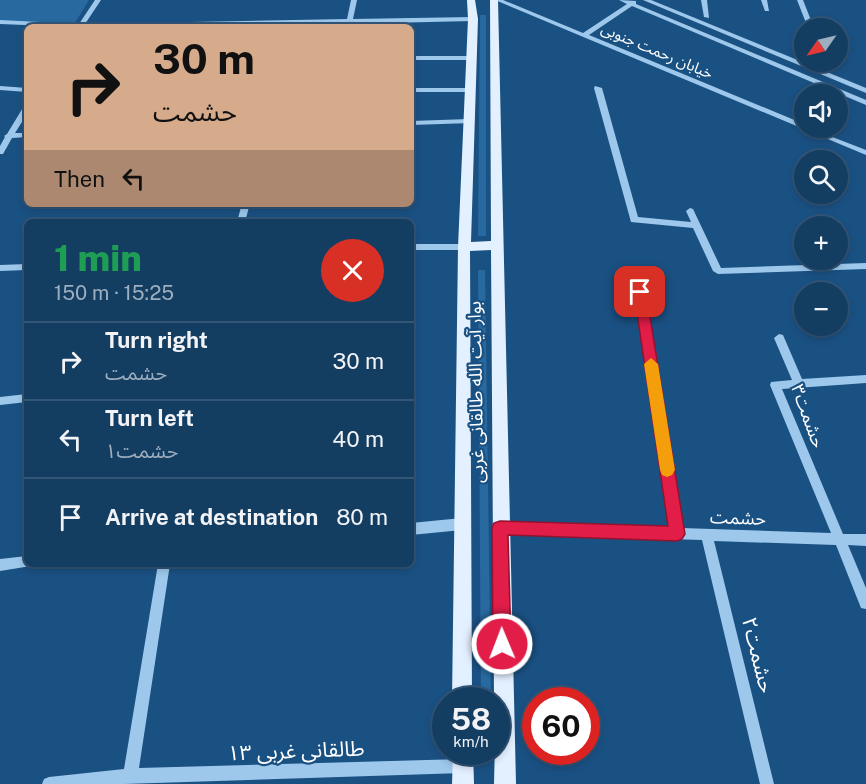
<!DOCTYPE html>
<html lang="en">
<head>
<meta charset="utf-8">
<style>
	body { margin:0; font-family:"Public Sans","Noto Sans Arabic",sans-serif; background:#21486b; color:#f1f3f6; height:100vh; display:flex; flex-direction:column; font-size:22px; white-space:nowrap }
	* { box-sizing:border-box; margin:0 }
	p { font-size:20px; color:#9daebe }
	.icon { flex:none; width:33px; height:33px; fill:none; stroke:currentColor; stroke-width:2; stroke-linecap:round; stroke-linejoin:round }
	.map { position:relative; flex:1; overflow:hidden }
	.side { position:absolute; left:24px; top:219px; width:390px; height:348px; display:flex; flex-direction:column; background:#143d62; border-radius:9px; box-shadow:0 3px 9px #0003,0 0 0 2px #335677 }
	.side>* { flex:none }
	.banner { position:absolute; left:24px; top:24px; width:390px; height:183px; border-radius:9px; box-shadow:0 3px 9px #0003,0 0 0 2px #335677; background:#d6ab8b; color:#111; overflow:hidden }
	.needle { width:39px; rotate:236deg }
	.fabs { position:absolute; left:794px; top:18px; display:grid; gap:12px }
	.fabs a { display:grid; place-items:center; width:54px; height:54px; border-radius:50%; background:#143d62; box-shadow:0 3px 9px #0003,0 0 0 2px #335677; font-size:30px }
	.speed { position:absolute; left:432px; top:687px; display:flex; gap:12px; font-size:30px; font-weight:700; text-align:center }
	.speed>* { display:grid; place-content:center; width:78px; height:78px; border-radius:50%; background:#143d62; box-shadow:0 3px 9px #0003,0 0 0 2px #335677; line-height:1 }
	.speed small { font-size:15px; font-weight:400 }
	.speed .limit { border:9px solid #d22; background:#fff; color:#111 }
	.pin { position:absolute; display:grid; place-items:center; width:51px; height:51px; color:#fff; margin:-26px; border-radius:12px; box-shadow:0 3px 9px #0006 }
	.me { position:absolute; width:66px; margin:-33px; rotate:359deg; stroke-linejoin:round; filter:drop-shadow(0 0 4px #0008) }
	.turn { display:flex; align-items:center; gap:21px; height:126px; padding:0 30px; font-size:27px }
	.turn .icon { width:78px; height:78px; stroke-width:2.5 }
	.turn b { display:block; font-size:42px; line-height:51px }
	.then { display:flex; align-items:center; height:57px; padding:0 30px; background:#0003; gap:12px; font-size:22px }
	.round { display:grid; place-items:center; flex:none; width:63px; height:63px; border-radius:32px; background:#21486b }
	.summary { display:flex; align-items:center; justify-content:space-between; height:102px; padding:0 30px }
	h1 { font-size:36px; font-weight:800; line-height:45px; color:#1e9e55 }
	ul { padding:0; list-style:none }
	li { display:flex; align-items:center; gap:18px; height:78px; padding:0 30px; border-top:2px solid #335677 }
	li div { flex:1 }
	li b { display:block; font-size:22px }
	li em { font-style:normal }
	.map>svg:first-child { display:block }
	.green { fill:#2869a0 }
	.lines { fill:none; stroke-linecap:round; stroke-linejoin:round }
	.minor { fill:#9ec8eb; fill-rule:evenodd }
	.major { fill:#e3f0ff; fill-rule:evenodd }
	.route { fill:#e11d48; stroke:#92132f; stroke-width:1.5 }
	.slow { fill:#f59e0b }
	.labels { text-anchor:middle; stroke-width:4.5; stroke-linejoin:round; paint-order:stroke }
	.far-street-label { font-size:15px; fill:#fff; stroke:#1a5183 }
	.street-label { font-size:18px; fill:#fff; stroke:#1a5183 }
	.near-street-label { font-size:21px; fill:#fff; stroke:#1a5183 }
</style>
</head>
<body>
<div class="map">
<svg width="866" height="784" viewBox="0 0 866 784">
	<rect width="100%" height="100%" fill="#1a5183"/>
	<g class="green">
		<path d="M0 0H89L73 26 0 21Z"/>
		<path d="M480 15H486V236H478Z"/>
		<path d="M478 270H485L491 700H481Z"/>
	</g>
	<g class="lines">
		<g class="minor">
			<path d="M95 0H101L85 24 347 19 351 0H357L353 19 473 17 476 19 473 21C316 24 157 32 0 24V20L79 24Z"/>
			<path d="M495 0H503L583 33 627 4 619 0 636 1V4L866 100V105L632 6 589 35 804 124V128H809L866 150V155Z"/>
			<path d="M643 0H651L866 88V93Z"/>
			<path d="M701 0H707L709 18 704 17Z"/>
			<path d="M761 0H767L769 11H765Z"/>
			<path d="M797 0H803L814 28H808Z"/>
			<path d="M411 56H471L474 58 471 60H411Z"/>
			<path d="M0 86 27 88V92L0 90Z"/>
			<path d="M595 86 602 88 638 217 691 222 686 211 690 208 693 209 721 268 866 263V269L718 274 713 271 693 228 631 222 594 88Z"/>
			<path d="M411 88H469L473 90 469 92H411Z"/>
			<path d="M24 106H27V114L15 133H27V137L12 138 3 154H0V146L5 137 4 136 7 134Z"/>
			<path d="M469 119 473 121 472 123 411 125V121Z"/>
			<path d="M245 204 249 207 245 222H237L241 207Z"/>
			<path d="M411 244H464L468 247 464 250H411Z"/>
			<path d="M27 264V270L0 271V265Z"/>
			<path d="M637 267 642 270 682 528 831 533 770 385 771 382 792 380 774 338 779 334 783 335 802 379 866 375V383L782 389 843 534H866V546L848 545 866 588V609L861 608 836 545 714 541 774 784H760L702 540 500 534 496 532 494 528 496 524 500 522 670 528 632 270Z"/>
			<path d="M27 394V402L0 405V397Z"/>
			<path d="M462 518 466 520 468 524 466 528 462 530 411 535V523Z"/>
			<path d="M27 556V564H32L31 566 0 571V559Z"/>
			<path d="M158 564H170L139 768 463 759 468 761 470 766 468 771 463 773 124 784H42L44 779 49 777 124 769Z"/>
		</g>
		<g class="major">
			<path d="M467 0H475L478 19 471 242 491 241 490 0H498L516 784H494L496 700H494L491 250 470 251 472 700H452L458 247 468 19Z"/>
			<path d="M453 752H473L474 784H452Z"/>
		</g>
	</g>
	<path class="route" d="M640 288 646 292 685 534 682 539 677 541 508 535 511 644 508 650 502 653 496 650 493 644 492 528 494 523 500 521 668 526 634 292Z"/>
	<path class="slow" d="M651 358 658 364 675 470 672 475 667 477 662 475 660 470 644 364Z"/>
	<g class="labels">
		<g class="far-street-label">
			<text transform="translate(657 51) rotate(23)" y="5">خیابان رحمت جنوبی</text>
		</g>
		<g class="street-label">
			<text transform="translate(476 392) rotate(-91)" y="6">بوار آیت الله طالقانی غربی</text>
			<text transform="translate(808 416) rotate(70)" y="6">حشمت۳</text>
			<text transform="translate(738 518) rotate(2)" y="6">حشمت</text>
		</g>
		<g class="near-street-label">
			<text transform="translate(758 655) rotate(76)" y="7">حشمت۲</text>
			<text transform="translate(296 751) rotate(-2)" y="7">طالقانی غربی ۱۳</text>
		</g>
	</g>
</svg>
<div class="fabs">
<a><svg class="needle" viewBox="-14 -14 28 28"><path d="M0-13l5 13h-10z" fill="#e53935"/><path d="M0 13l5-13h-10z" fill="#9daebe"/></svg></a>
<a><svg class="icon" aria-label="sound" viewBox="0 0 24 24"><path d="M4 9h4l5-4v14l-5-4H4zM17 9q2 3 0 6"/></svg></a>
<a><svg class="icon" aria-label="search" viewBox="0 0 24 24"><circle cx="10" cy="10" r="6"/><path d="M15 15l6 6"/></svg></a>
<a>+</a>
<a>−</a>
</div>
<div class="speed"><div>58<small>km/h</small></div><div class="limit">60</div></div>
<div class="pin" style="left:640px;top:292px;background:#d93025"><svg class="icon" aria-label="arrive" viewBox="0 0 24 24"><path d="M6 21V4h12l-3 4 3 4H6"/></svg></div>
<svg class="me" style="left:502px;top:644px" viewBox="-20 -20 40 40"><circle r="17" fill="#e11d48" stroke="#fff" stroke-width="3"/><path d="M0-11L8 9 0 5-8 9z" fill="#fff"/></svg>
<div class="banner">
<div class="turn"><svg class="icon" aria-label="right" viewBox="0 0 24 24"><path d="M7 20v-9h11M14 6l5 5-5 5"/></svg><div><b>30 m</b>حشمت</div></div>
<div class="then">Then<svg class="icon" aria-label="left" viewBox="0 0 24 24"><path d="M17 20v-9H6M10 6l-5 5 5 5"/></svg></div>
</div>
<section class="side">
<div class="summary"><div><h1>1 min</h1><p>150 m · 15:25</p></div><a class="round" style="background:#d93025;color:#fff"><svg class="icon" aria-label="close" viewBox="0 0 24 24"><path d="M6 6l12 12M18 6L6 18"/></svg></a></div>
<ul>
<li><svg class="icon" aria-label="right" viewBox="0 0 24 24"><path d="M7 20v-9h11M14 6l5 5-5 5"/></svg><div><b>Turn right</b><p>حشمت</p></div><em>30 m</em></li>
<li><svg class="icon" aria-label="left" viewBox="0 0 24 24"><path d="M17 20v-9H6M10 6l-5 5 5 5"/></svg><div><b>Turn left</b><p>حشمت۱</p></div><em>40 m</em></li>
<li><svg class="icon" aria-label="arrive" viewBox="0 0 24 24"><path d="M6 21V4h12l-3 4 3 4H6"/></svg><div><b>Arrive at destination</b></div><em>80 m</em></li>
</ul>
</section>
</div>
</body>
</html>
